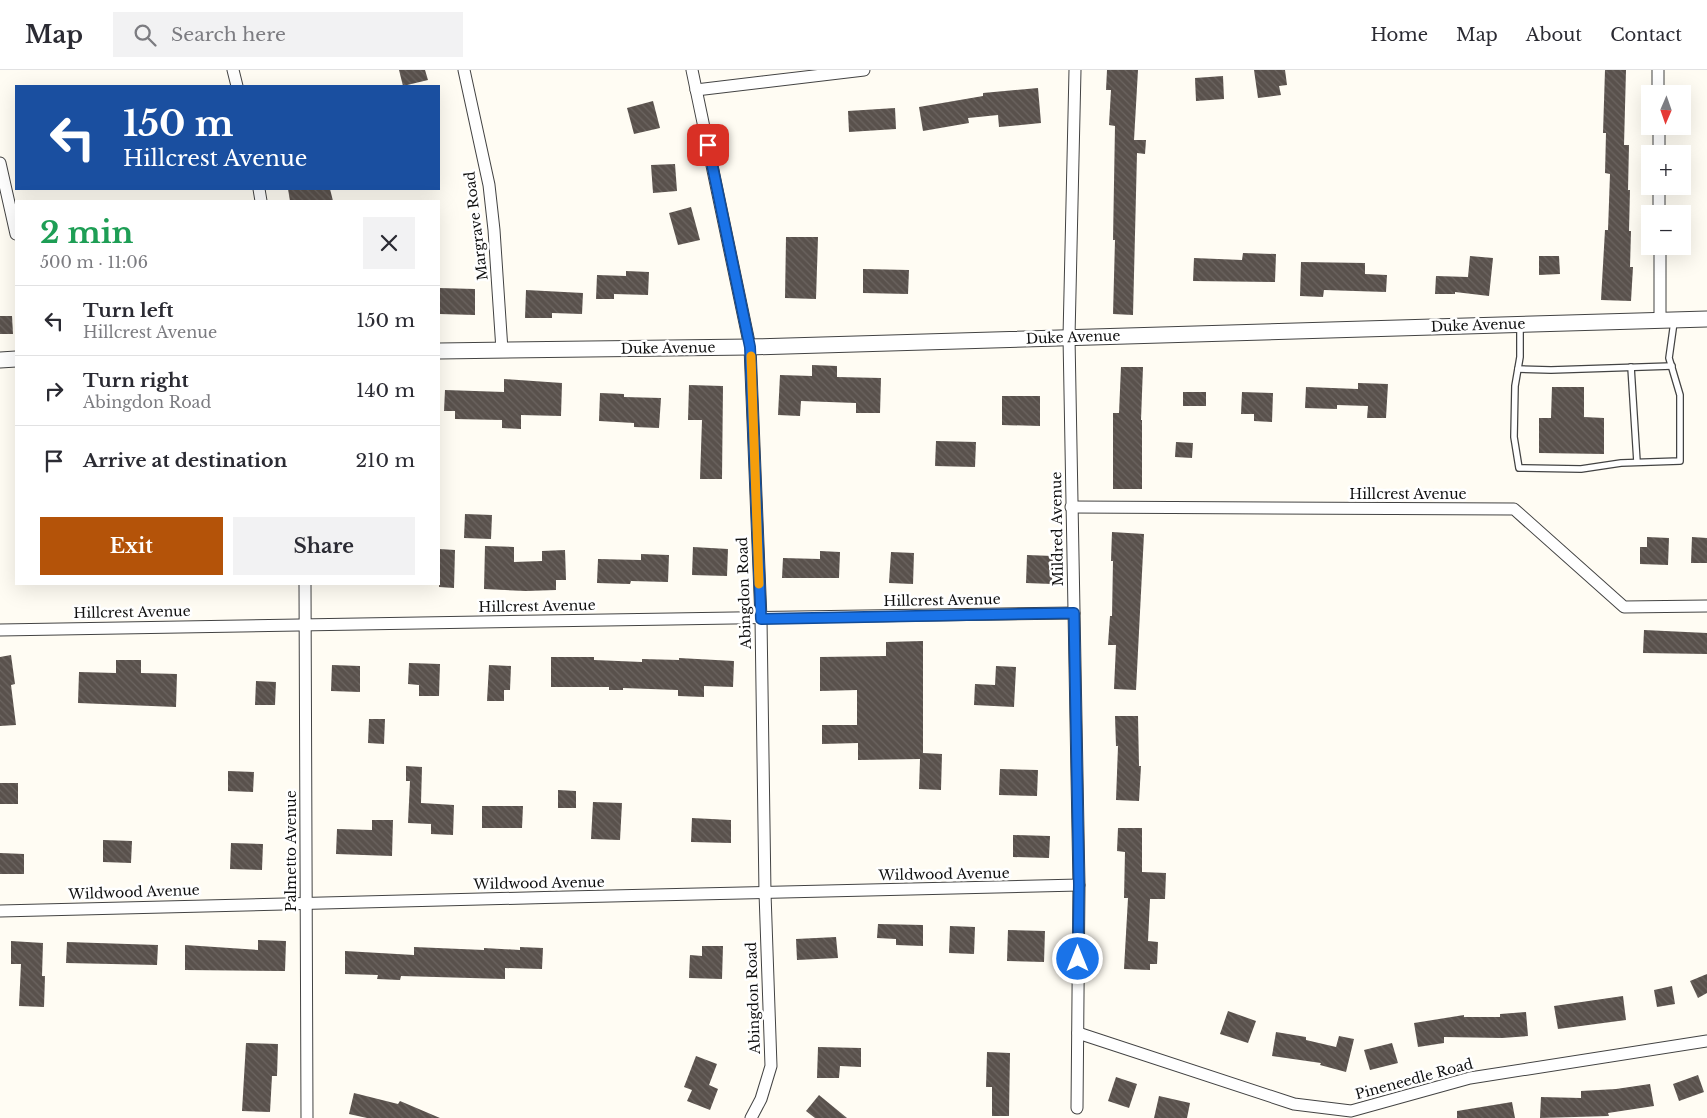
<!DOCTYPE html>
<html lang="en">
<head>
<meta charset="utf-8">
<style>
	body { margin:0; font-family:"Libre Baskerville",serif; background:#f2f2f3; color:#2b2b33; height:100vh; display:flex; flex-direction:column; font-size:19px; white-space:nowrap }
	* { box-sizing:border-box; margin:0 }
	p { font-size:16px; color:#7c7c81 }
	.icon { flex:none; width:28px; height:28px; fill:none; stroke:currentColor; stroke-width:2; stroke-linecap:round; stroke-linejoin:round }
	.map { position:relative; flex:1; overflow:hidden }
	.sheet { position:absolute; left:15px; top:130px; width:425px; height:385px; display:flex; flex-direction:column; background:#fff; border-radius:0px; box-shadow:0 5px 20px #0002 }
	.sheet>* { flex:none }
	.banner { position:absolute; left:15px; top:15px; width:425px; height:105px; border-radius:0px; box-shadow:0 5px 20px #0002; background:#1a4fa0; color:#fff; overflow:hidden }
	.needle { width:32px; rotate:182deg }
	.controls { position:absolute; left:1641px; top:15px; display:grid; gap:10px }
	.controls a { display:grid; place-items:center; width:50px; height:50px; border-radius:0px; background:#fff; box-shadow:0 5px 20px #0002; font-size:25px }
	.pin { position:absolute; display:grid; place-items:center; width:42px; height:42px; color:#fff; margin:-21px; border-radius:10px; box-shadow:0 2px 8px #0006 }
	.me { position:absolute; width:55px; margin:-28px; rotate:0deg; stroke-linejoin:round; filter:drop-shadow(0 0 4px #0008) }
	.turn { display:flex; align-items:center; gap:18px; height:105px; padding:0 25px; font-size:22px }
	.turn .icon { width:65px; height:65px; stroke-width:2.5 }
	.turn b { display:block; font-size:35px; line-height:42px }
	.round { display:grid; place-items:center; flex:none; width:52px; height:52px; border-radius:0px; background:#f2f2f3 }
	.head { display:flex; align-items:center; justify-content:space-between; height:85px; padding:0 25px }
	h1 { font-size:30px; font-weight:700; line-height:38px; color:#1e9e55 }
	.primary-button { display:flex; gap:10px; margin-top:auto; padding:10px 25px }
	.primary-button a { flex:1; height:58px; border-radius:0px; background:#b45309; color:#fff; font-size:20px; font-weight:700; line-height:58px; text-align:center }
	.primary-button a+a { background:#f2f2f3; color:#2b2b33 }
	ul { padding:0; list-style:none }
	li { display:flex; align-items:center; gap:15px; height:70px; padding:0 25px; border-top:1px solid #e1e1e2 }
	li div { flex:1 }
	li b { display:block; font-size:19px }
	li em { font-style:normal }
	header { display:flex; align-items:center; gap:30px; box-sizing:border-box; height:70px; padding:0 25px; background:#fff; border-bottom:1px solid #e1e1e2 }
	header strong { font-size:24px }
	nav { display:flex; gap:28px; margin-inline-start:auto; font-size:18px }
	.search { width:350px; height:45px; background:#f2f2f3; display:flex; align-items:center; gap:12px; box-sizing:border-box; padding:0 18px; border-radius:0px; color:#7c7c81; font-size:19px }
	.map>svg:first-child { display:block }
	.building { fill:url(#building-back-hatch) }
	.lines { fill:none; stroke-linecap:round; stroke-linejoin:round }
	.service-casing { stroke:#434343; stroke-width:8 }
	.minor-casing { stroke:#434343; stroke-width:13 }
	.tertiary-casing { stroke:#434343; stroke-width:17 }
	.service { stroke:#fff; stroke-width:5.5 }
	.minor { stroke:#fff; stroke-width:11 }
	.tertiary { stroke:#fff; stroke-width:15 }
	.route-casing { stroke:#114b97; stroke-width:12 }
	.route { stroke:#1a73e8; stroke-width:9 }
	.slow { stroke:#f59e0b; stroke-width:9 }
	.labels { text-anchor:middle; stroke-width:5; stroke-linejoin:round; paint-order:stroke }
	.street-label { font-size:14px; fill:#101010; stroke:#fff }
</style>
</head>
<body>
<header>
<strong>Map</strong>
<div class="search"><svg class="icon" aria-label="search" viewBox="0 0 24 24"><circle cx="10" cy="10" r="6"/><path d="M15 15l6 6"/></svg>Search here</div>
<nav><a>Home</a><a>Map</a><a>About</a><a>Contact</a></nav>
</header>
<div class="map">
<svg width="1707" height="1048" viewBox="0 0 1707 1048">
	<defs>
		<pattern id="building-back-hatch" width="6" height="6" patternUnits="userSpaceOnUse" patternTransform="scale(1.25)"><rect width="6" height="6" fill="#59514c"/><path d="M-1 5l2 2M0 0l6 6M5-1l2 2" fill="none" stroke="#6c6561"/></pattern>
	</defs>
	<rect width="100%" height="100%" fill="#fffcf3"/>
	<g class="building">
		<path d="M399 0H425L428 10 403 16Z"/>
		<path d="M1107 0H1138L1134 70H1146L1145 84 1137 83 1133 245 1113 244 1115 170H1113L1115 56 1109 55 1111 20H1106Z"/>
		<path d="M1254 0H1285L1287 15 1279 16 1281 25 1258 28Z"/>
		<path d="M1605 0H1626L1624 75H1629L1628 120H1630L1629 161H1631L1630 197H1633L1631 231 1601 230 1605 160H1608L1610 104 1605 103 1606 63H1603Z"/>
		<path d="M1223 6 1224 29 1196 31 1195 8Z"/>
		<path d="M1038 18 1041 53 999 57 998 45 968 48 969 53 923 61 919 37 983 26V23Z"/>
		<path d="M653 31 660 58 634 64 627 38Z"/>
		<path d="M895 38 896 59 849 62 848 41Z"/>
		<path d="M675 94 677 121 653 123 651 95Z"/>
		<path d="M288 119H330L333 131H290Z"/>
		<path d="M691 137 700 170 678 175 669 143Z"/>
		<path d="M786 167H818L816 229 785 228Z"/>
		<path d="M1243 183 1276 184 1275 212 1193 211 1194 188 1242 190Z"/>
		<path d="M1470 186 1493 188 1489 226 1455 222V224H1435L1436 206 1468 207Z"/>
		<path d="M1539 186H1559L1560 204 1539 205Z"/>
		<path d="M1301 192 1365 193V204L1387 205 1386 222 1324 220 1323 227 1300 226Z"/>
		<path d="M863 199 909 200 908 224 863 223Z"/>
		<path d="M626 201 649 202 648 225 614 224V229H596L597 205 626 206Z"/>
		<path d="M439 218 475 219V245L439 244Z"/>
		<path d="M526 220 583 223 582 244 552 243V248H525Z"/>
		<path d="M0 246H12L13 264H0Z"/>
		<path d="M812 295 837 296V307L881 308 880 343H856V333L801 331 800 346 778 345 780 305 812 306Z"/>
		<path d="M1121 297H1143L1141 350H1142V419H1113V343H1119Z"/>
		<path d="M504 309 562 313 561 346 521 345V359L502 358V350L455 349V341H444L445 320 504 322Z"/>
		<path d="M1358 313 1388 314 1386 348H1367L1368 336 1337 335V339L1305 338 1306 317 1358 319Z"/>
		<path d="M689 315 723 316 722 409H700L702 350H688Z"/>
		<path d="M1552 317H1584V347L1604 348V384L1539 383V348H1551Z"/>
		<rect x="1183" y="322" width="23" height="14"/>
		<path d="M1242 322 1273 323 1272 352 1254 351V344H1241Z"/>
		<path d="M600 323 624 324V327L661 328 659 358 634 357V353L599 351Z"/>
		<path d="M1002 326H1040V356L1002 355Z"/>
		<path d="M936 371 976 372 975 397 935 396Z"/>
		<path d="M1176 372 1193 373 1192 388 1175 387Z"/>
		<path d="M465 444 492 445 491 469 464 468Z"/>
		<path d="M1112 462 1144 464 1136 620 1114 619 1116 575H1108L1110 546H1112L1113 491H1111Z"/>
		<path d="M1647 467 1669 468 1668 495 1640 494V477H1647Z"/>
		<path d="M1692 467 1707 468V493H1691Z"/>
		<path d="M485 476 514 477V492L542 491V481L565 480 566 510H556V520L526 521 484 519Z"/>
		<path d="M693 477 728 479 727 506 692 505Z"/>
		<path d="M439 479 455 480 454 518 439 517Z"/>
		<path d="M820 481 840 482 839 508H782L783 488 820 489Z"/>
		<path d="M891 482 914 483 913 514 889 513Z"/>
		<path d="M641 484 669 485 668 512 631 511 630 514 597 513 598 489 641 490Z"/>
		<path d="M1027 485 1053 486 1052 514 1026 513Z"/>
		<path d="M1644 560 1707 563V584L1643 583Z"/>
		<path d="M923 571V683L942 684 941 720 919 719 920 689 858 690V673L822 674V655H857V620L820 621V587L886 586V572Z"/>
		<path d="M11 585 15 614 11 615 16 655 0 656V587Z"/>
		<path d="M551 587H594V590L642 592V589L679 590V588L734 591 733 617 704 616V627L678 626V620L623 618V620H609V617H551Z"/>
		<path d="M116 590H141V603L177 604 176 637 78 633 79 602 116 603Z"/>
		<path d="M409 593 440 594 439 626H419V615L408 614Z"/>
		<path d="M332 595 360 596V622L331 621Z"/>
		<path d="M489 595 511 596 510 620H504V631H487Z"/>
		<path d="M996 596 1016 597 1014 637 974 635 975 614 995 615Z"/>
		<path d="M256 611 276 612 275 635H255Z"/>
		<path d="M1115 646H1138L1139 696H1141L1139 731 1116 730 1118 676H1116Z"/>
		<path d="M369 649H385L384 674 368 673Z"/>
		<path d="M406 696 422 697 421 733 454 735 453 765 431 764V754L408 753 410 711H406Z"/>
		<path d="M1000 699 1038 700 1037 726 999 725Z"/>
		<path d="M228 701 254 702 253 722 228 721Z"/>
		<rect x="0" y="713" width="18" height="21"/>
		<path d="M558 720 576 721V738H558Z"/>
		<path d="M593 732 622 733 620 770 591 769Z"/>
		<path d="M482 736H523L522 758H482Z"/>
		<path d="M692 748 731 750V773L691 772Z"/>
		<path d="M372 750H393L392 786 336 784 337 759 372 760Z"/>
		<path d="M1118 758H1142V802L1166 803 1165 829H1150L1148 871 1158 872 1157 894H1150V900L1124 899 1128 828H1124L1125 782 1117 781Z"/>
		<path d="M1013 765 1050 766 1049 788 1013 787Z"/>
		<path d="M103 770 132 771 131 793 103 792Z"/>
		<path d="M231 773 263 774 262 800 230 799Z"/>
		<path d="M0 783 24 784V804H0Z"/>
		<path d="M878 854 923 855V876L896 875V869L877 868Z"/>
		<path d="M950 856 975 857 974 884 949 883Z"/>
		<path d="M1008 860 1045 861 1044 892 1007 891Z"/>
		<path d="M836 867 838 888 797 890 796 869Z"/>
		<path d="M258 870 286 871 285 901 185 900V875L258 880Z"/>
		<path d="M11 871 43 873 42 906H45L44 937 19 936 21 894H11Z"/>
		<path d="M67 872 158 875 157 895 66 893Z"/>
		<path d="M702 876H723L722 909 689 908 690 885 702 886Z"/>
		<path d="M414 877 484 880V878L520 880V877L543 878 542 899 505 898V909L401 906 400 910 377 909 378 905 345 904V881L414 885Z"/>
		<path d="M1707 904V923L1698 928 1690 911Z"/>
		<path d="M1672 916 1675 934 1657 937 1654 920Z"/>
		<path d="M1623 926 1626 950 1558 959 1554 936Z"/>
		<path d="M1228 941 1256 951 1248 973 1220 964Z"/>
		<path d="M1526 942 1528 966 1502 968 1444 967V973L1418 977 1414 953 1464 945V947H1500V944Z"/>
		<path d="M1276 962 1306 967V970L1336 977 1339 966 1354 969 1346 1002 1320 995 1321 993 1272 986Z"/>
		<path d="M246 973 278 974 277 1006H272L270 1042 242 1041Z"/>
		<path d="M1392 973 1398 993 1370 1000 1364 980Z"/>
		<path d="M818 977 861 978V997L840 996 839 1008H817Z"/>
		<path d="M987 982 1010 983 1009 1046H992V1017H986Z"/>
		<path d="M696 986 717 994 709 1015 718 1019 710 1040 687 1031 692 1020 684 1017Z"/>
		<path d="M1698 1005 1704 1022 1679 1031 1673 1014Z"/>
		<path d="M1116 1007 1137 1014 1129 1038 1108 1031Z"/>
		<path d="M1650 1014 1654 1036 1608 1043 1609 1046 1540 1048 1541 1027 1581 1028V1021L1616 1019Z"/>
		<path d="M354 1023 398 1034 400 1031 440 1048H367L349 1044Z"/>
		<path d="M819 1025 847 1048H815L806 1041Z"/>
		<path d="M1159 1026 1190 1033 1187 1048H1154Z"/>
		<path d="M1512 1032 1515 1048H1457V1041Z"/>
	</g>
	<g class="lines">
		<g class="service-casing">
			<g id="service">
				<path d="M1520 256V287L1515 316 1514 367 1519 398 1581 399 1621 393 1680 391V325L1669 288 1674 252"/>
				<path d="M1631 297 1637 392"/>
				<path d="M1518 299 1551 300 1672 296"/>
			</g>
		</g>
		<g class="minor-casing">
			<g id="minor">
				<path d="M233 0 237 16"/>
				<path d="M464 0 489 115 494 160 502 280"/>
				<path d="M692 0 750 277 761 549 765 823 771 996 761 1029 751 1048"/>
				<path d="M1075 0 1069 267 1079 815 1077 1038"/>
				<path d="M1658 0V24"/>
				<path d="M696 20 864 0"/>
				<path d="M1659 56V84"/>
				<path d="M0 93 16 164"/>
				<path d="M1659 116V144"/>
				<path d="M259 119 261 131"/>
				<path d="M1660 176V250"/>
				<path d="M1071 437 1514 439 1624 537 1707 536"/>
				<path d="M305 514 307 1048"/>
				<path d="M0 560C358 552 716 549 1074 543"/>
				<path d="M0 841C360 830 719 825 1079 815"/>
				<path d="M1078 963 1294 1034 1351 1041 1470 1008 1707 971"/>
			</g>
		</g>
		<g class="tertiary-casing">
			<g id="tertiary">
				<path d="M439 281 750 277 1707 249"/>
				<path d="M0 290 16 289"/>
			</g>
		</g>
		<use href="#service" class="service"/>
		<use href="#minor" class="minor"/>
		<use href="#tertiary" class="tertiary"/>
	</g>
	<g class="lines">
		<g class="route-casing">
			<path id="route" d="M708 75 750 277 761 549 1074 543 1079 815 1078 889"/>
		</g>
		<use href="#route" class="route"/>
		<path class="slow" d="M751 286 759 514"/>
	</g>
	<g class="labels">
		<g class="street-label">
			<text transform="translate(476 156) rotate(-97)" y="5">Margrave Road</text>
			<text transform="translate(1478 255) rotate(-2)" y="5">Duke Avenue</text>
			<text transform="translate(1073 267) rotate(-2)" y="5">Duke Avenue</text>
			<text transform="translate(668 278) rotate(-1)" y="5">Duke Avenue</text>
			<text x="1408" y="429">Hillcrest Avenue</text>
			<text transform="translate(1057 459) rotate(-91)" y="5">Mildred Avenue</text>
			<text transform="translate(744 523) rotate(-92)" y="5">Abingdon Road</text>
			<text transform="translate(942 530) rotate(-1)" y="5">Hillcrest Avenue</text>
			<text transform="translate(537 536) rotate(-1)" y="5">Hillcrest Avenue</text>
			<text transform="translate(132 542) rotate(-1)" y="5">Hillcrest Avenue</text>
			<text transform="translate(291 781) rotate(-90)" y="5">Palmetto Avenue</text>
			<text transform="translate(944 804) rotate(-1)" y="5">Wildwood Avenue</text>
			<text transform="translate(539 813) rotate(-1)" y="5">Wildwood Avenue</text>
			<text transform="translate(134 822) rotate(-2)" y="5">Wildwood Avenue</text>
			<text transform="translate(753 928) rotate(-92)" y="5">Abingdon Road</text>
			<text transform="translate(1414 1009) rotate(-15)" y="5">Pineneedle Road</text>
		</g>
	</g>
</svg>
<div class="controls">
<a><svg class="needle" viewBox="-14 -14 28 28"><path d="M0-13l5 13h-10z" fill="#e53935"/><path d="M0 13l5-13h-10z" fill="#7c7c81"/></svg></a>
<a>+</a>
<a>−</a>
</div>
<div class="pin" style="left:708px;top:75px;background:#d93025"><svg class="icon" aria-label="arrive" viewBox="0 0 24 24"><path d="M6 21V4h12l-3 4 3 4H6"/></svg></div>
<svg class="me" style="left:1078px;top:889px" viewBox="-20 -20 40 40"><circle r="17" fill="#1a73e8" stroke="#fff" stroke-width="3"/><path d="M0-11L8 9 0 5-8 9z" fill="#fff"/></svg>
<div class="banner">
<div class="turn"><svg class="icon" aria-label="left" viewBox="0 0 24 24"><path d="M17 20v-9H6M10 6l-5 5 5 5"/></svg><div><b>150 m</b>Hillcrest Avenue</div></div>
</div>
<section class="sheet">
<div class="head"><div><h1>2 min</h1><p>500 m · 11:06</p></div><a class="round"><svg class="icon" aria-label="close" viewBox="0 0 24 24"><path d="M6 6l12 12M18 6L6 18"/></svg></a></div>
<ul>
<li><svg class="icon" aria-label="left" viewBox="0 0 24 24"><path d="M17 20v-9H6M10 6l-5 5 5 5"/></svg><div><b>Turn left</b><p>Hillcrest Avenue</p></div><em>150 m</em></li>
<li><svg class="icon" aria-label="right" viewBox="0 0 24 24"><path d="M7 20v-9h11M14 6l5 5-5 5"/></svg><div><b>Turn right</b><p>Abingdon Road</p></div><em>140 m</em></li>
<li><svg class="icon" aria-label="arrive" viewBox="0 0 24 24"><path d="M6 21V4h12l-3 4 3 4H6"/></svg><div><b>Arrive at destination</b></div><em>210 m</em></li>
</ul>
<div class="primary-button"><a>Exit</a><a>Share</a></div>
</section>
</div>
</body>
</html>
